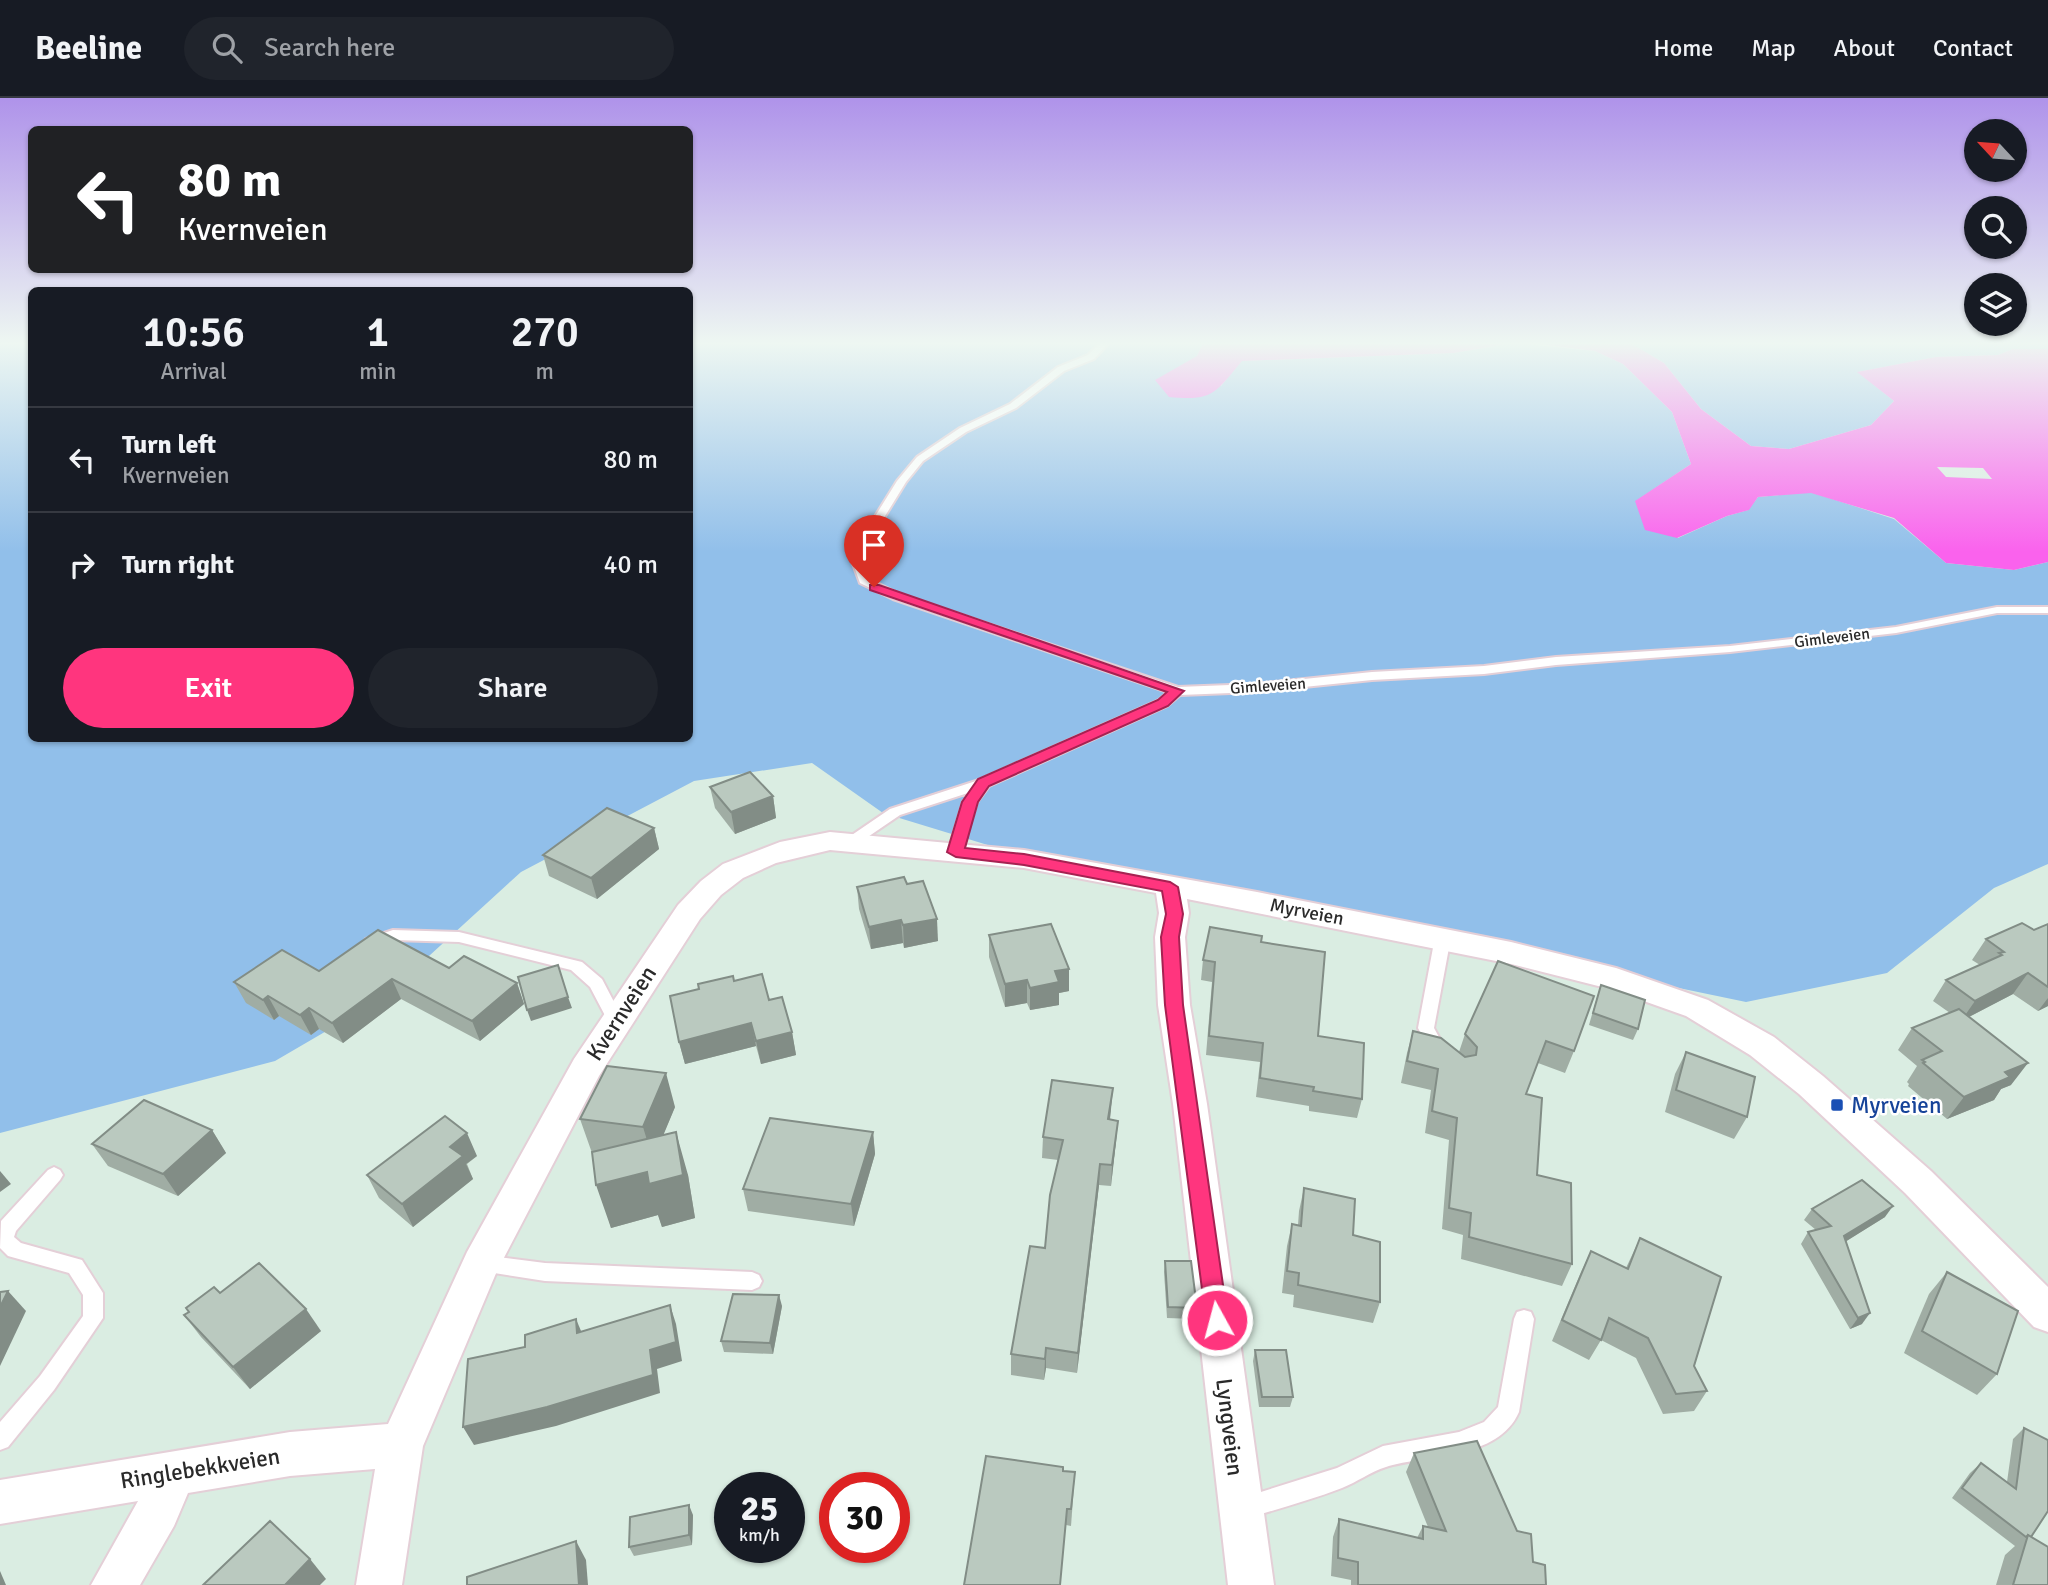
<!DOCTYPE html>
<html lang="en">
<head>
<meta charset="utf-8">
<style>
	body { margin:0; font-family:Signika,sans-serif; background:#20242c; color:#f1f3f6; height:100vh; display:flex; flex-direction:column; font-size:26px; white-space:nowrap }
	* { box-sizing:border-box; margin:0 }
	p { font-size:23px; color:#9ea1a6 }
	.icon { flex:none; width:38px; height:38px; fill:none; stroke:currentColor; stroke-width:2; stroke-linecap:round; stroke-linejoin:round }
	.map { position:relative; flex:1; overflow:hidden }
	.sheet { position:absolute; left:28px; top:189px; width:665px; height:455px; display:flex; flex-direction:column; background:#171b24; border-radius:10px; box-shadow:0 2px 5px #0004 }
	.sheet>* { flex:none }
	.hud { position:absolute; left:28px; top:28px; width:665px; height:147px; border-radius:10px; box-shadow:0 2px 5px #0004; background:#202124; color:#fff; overflow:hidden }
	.needle { width:46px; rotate:296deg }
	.buttons { position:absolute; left:1964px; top:21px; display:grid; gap:14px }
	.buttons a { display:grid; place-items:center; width:63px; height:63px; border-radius:50%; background:#171b24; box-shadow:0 2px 5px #0004; font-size:35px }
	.speed { position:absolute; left:714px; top:1374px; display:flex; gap:14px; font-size:35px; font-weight:700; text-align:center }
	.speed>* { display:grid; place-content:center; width:91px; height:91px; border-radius:50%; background:#171b24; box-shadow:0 2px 5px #0004; line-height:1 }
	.speed small { font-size:18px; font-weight:400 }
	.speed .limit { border:10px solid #d22; background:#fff; color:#111 }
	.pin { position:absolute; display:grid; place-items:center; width:60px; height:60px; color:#fff; margin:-72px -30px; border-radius:50% 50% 50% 0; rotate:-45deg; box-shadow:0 0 7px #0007 }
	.pin .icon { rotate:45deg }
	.me { position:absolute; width:77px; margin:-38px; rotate:353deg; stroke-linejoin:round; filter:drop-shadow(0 0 5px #0008) }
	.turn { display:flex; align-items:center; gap:24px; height:147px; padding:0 35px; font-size:32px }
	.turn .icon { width:91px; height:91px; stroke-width:2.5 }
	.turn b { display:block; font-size:49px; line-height:60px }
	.eta { display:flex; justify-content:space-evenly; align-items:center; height:119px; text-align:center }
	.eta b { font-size:42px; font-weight:600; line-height:49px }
	.cta { display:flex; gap:14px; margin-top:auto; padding:14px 35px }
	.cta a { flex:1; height:80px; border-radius:42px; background:#ff357e; color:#fff; font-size:28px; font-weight:600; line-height:80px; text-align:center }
	.cta a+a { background:#20242c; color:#f1f3f6 }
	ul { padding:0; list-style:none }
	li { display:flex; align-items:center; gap:21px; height:105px; padding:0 35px; border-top:2px solid #363941 }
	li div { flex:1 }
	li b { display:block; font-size:26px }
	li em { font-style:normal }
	header { display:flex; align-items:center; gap:42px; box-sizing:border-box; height:98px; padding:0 35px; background:#171b24; border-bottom:2px solid #363941 }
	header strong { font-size:33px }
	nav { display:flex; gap:38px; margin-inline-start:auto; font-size:24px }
	.search { width:490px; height:63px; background:#20242c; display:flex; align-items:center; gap:18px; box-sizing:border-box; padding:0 24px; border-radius:38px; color:#9ea1a6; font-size:26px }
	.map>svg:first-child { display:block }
	.green { fill:#91bfea }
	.water { fill:#fa62ed; fill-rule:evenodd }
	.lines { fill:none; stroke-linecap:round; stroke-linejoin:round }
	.lane-casing { stroke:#e4cfd7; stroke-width:4 }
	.street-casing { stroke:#e4cfd7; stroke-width:4 }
	.lane { fill:#fff; fill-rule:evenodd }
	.street { fill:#fff; fill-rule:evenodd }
	.wall { fill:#a0ada4 }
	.shaded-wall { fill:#828d86 }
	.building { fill:#bac9bf; stroke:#828d86; stroke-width:2 }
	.route { fill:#ff357e; stroke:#a62252; stroke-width:2 }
	.transit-dot { fill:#1a4fb4; stroke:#fff; stroke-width:2.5 }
	.labels { text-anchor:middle; stroke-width:5; stroke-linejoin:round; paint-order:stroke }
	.far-street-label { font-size:16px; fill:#2a2a2a; stroke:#fff }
	.street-label { font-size:19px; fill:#2a2a2a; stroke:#fff }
	.near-street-label { font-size:23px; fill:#2a2a2a; stroke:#fff }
	.near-transit-label { font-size:23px; fill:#164399; stroke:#fff; text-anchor:start }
</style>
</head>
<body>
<header>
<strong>Beeline</strong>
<div class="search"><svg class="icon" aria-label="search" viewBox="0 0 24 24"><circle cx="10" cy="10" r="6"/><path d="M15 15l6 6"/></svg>Search here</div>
<nav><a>Home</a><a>Map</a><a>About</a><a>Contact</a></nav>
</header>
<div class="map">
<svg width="2048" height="1487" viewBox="0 0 2048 1487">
	<rect width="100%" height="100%" fill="#daede2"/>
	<g class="green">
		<path d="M0 245H31L32 640H690V245H1203L1197 258 1221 288 1241 263 1453 255 1513 245 1595 253 1623 266 1672 314 1691 366 1636 403 1678 440 1727 418 1748 412 1758 399 1811 394 1894 421 1946 465 2014 472 2048 464V766L1994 790 1887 875 1746 904 1497 852 1060 769 883 715 812 665 694 683 521 774 383 900 275 963 0 1035Z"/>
		<path d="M1630 245H2048V251H2013L1998 257 1936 259 1858 274 1894 303 1871 327 1789 351 1751 348 1701 311 1664 265Z"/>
	</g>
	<g class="water">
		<path d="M1203 245H1513L1453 255 1242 263C1214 296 1214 303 1169 299L1155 282 1197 258Z"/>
		<path d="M1531 245H1630L1664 265 1701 311 1751 348 1789 351 1871 327 1894 303 1857 274 1936 259 1998 257 2013 251H2048V464L2014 472 1946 465 1894 420 1811 395 1758 399 1749 412 1727 418 1677 440 1645 432 1635 403 1691 366 1672 314 1623 266 1595 253ZM1937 369 1983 370 1992 381 1946 379Z"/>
	</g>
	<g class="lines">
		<g class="lane-casing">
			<g id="lane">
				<path d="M1100 245H1109L1094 261 1064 273 1016 310 966 334 923 363 906 384 866 449 862 463 869 481 901 497 1178 589 1256 586 1372 574 1484 568 1556 559 1730 548 1896 529 1997 509H2048V515H1997L1896 535 1730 554 1556 567 1484 576 1372 582 1256 594 1180 597 1167 608 989 688 977 704 960 757H950L948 754 963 704 971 694 900 717 856 747H846L844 744 846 741 890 711 979 682 1159 602 1168 594 893 501 860 485 852 463 856 449 897 383 917 359 960 330 1010 306 1058 269 1088 257Z"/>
				<path d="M393 832 459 834 582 864 602 881 624 923 622 927 616 929 610 927 590 889 571 872 459 844 394 842 371 850 366 849 363 845 366 841Z"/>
				<path d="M1443 834 1448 835 1451 839 1434 930 1446 952 1444 957 1438 958 1432 957 1418 930 1435 839 1438 835Z"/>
				<path d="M54 1069 60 1072 63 1077 60 1082 16 1133 14 1139 21 1145 82 1162 103 1195V1220L54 1292 8 1349 0 1352V1324L40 1278 83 1218V1197L69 1175 8 1158 0 1150 1 1123 48 1072Z"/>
				<path d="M482 1157 545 1165 752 1174 759 1177 762 1183 759 1189 752 1192 545 1183 475 1172 472 1166 475 1160Z"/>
				<path d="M1524 1212 1531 1214 1534 1221 1519 1314C1498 1362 1427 1356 1386 1369 1370 1374 1357 1384 1342 1390 1311 1402 1277 1411 1245 1421L1237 1418 1234 1410 1237 1402 1245 1399 1337 1370 1383 1348 1459 1334 1484 1324 1498 1309 1514 1221 1517 1214Z"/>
			</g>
		</g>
		<g class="street-casing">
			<path id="street" d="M830 734 1024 752 1257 794 1511 844 1616 870 1708 902 1774 939 1823 978 1931 1073 2048 1189V1234L2034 1229 1905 1095 1799 996 1750 957 1686 918 1610 891 1511 866 1187 801 1189 815 1185 839 1190 907 1207 1006 1274 1487H1228L1173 1006 1158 907 1155 839 1159 815 1156 795 1024 770 830 752 776 765 743 780 721 797 700 821 599 978 497 1173 423 1348 402 1487H356L375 1371 290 1378 188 1395 174 1428 140 1487H91L138 1403 0 1426V1382L290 1334 388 1326 467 1154 574 961 678 807 701 783 723 766 780 744Z"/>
		</g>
		<use href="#lane" class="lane"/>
		<use href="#street" class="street"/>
	</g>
	<g class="wall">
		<path d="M710 689 773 698 776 720 735 736 715 710Z"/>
		<path d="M654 730 659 751 597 801 549 778 543 757Z"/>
		<path d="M907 786 938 843 904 850 903 845 871 851 859 811 857 789Z"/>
		<path d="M2048 826V908L2038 913 2013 896 1969 919 2011 987 2001 991 1994 1002 1947 1021 1908 988 1909 986 1907 984 1917 968 1898 952 1912 930 1950 915 1933 903 1946 882 1980 867 1972 862 1986 841 2034 832Z"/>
		<path d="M989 837 1069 893 1059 895V907L1030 912 1027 905 1005 909 989 859Z"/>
		<path d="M1261 844 1318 938 1362 1001 1357 1020 1309 1013V1008L1256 999 1260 964 1206 957 1212 884 1201 882 1203 862Z"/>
		<path d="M1498 863 1574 953 1565 975 1538 965 1526 996 1537 1077 1572 1166 1562 1188 1461 1161 1463 1137 1442 1131 1449 1042 1425 1035 1431 992 1401 985 1407 955 1413 933 1459 954 1465 936Z"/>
		<path d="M449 870 517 885 524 906 480 943 401 901 343 945 319 931 311 937 279 918 274 922 246 905 234 884 319 873Z"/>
		<path d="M734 883 792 934 796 957 761 966 756 948 685 966 679 944Z"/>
		<path d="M1601 887 1638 931 1633 942 1589 927 1597 899Z"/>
		<path d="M1686 954 1747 1019 1734 1041 1665 1014 1675 976Z"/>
		<path d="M675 1009 663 1037 688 1077 695 1120 662 1129 658 1117 611 1130 592 1055 580 1021Z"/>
		<path d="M1111 1011 1110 1022 1118 1023 1111 1088 1099 1087 1077 1275 1046 1270 1044 1282 1011 1277V1256L1045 1150 1058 1062 1042 1060 1043 1039Z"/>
		<path d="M212 1032 226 1055 178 1098 108 1068 92 1046Z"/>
		<path d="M873 1034 875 1056 854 1128 748 1113 743 1091Z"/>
		<path d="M477 1058 467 1066 473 1081 413 1129 379 1100 367 1077Z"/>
		<path d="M1304 1090 1353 1137 1380 1204 1373 1225 1293 1209 1294 1197 1282 1195 1287 1148 1292 1126 1298 1127 1299 1113Z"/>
		<path d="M1812 1111 1885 1119 1846 1143 1862 1226 1850 1231 1801 1146 1808 1134 1816 1132 1804 1122Z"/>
		<path d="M1640 1140 1694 1268 1707 1293 1694 1313 1663 1316 1636 1260 1601 1242 1589 1262 1552 1243 1581 1174 1591 1153 1626 1170Z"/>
		<path d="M1165 1163 1197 1210 1195 1221 1167 1220 1164 1174Z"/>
		<path d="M1947 1174 1997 1276 1977 1297 1904 1255 1929 1196Z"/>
		<path d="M220 1195 321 1233 250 1291 201 1239 184 1217Z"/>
		<path d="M782 1208 773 1256 724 1254 721 1243Z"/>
		<path d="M1255 1252 1293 1299 1290 1309H1259L1253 1263Z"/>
		<path d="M2024 1330 2031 1439 2048 1487H1996L2005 1457 2015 1448 1952 1400 1970 1375 1981 1365 2007 1384 2013 1341Z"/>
		<path d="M1414 1355 1517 1433 1533 1464 1546 1487H1351V1482L1331 1478 1333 1439 1339 1421 1417 1440 1423 1428 1428 1429 1406 1374Z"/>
		<path d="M1063 1373 1075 1374 1071 1428 1066 1427Z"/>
		<path d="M693 1417 692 1447 634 1458 629 1449Z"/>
	</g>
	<g class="shaded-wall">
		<path d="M773 698 776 720 735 736 731 714Z"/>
		<path d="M654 730 659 751 597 801 591 780Z"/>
		<path d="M937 821 938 843 904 850 903 827Z"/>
		<path d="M901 822 903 845 871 851 869 829Z"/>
		<path d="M1069 871V893L1059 895V907L1030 912V890L1055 873Z"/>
		<path d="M2028 875 2013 896 1961 923 1975 903Z"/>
		<path d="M392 881 401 901 343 945 332 925Z"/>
		<path d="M1027 882V905L1005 909V886Z"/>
		<path d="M517 885 524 906 480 943 472 923Z"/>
		<path d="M268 898 279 918 274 922 263 902Z"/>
		<path d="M568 899 572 910 531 923 527 912Z"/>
		<path d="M2048 900V908L2038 913Z"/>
		<path d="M309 910 319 931 311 937 300 917Z"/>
		<path d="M751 925 756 948 685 966 679 944Z"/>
		<path d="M792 934 796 957 761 966 756 943Z"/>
		<path d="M2028 965 2011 987 2001 991 1994 1002 1947 1021 1964 999 2005 974Z"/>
		<path d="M666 975 675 1009 653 1062 643 1029Z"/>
		<path d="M1113 990 1111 1011 1107 1042 1108 1021Z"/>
		<path d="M1118 1023 1116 1044 1111 1088 1112 1067Z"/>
		<path d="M212 1032 226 1055 178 1098 163 1076Z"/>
		<path d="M676 1034 688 1077 695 1120 662 1129 658 1117 611 1130 596 1087Z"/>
		<path d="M873 1034 875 1056 854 1128 851 1106Z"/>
		<path d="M467 1035 477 1058 466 1066 473 1081 413 1129 402 1106 450 1049Z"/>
		<path d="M1100 1066 1099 1087 1077 1275 1078 1255Z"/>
		<path d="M0 1073 11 1086 0 1094Z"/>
		<path d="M1893 1108 1885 1119 1837 1149 1844 1138Z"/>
		<path d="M8 1193 26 1213 0 1268V1209Z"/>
		<path d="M779 1197 782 1208 773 1256 770 1245Z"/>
		<path d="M670 1207 676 1226 682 1263 657 1271 660 1295 556 1328 474 1347 463 1329Z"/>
		<path d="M306 1211 321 1233 250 1291 233 1269Z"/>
		<path d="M1870 1215 1862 1226 1850 1231 1858 1220Z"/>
		<path d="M576 1221 584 1240 577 1235Z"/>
		<path d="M1046 1250V1270L1044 1282 1045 1261Z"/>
		<path d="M689 1407 693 1417 692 1447 689 1437Z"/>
		<path d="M576 1443 586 1462 588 1487H579Z"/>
		<path d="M310 1461 326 1481 320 1487H285Z"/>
		<path d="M0 1473 6 1487H0Z"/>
	</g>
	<g class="building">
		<path d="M750 674 773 698 731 714 710 689Z"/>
		<path d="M607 710 654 730 591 780 543 757Z"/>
		<path d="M904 779 907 786 923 783 937 821 903 827 901 822 869 829 857 789Z"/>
		<path d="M2022 825 2034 832 2048 826V889L2028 875 1975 903 1946 882 2002 857 1999 855 2004 854 1986 841Z"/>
		<path d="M1051 826 1069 871 1055 873 1059 884 1030 890 1027 882 1005 886 989 837Z"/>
		<path d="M1210 829 1262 838 1261 844 1325 854 1318 938 1364 945 1362 1001 1313 993 1314 989 1260 980 1263 945 1209 938 1215 864 1203 862Z"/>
		<path d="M378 832 449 870 464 858 517 885 472 923 392 881 332 925 309 910 300 917 268 898 263 902 234 884 282 852 319 873Z"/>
		<path d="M1498 863 1594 898 1574 953 1546 943 1526 996 1542 1000 1537 1077 1571 1085 1572 1166 1469 1139 1471 1115 1449 1110 1457 1020 1432 1013 1438 971 1407 963 1413 933 1441 940 1465 959 1476 957 1477 949 1465 936Z"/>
		<path d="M558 867 568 899 527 912 518 879Z"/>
		<path d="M762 876 769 902 782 899 792 934 756 943 751 925 679 944 670 898 699 891 698 886 733 878 734 883Z"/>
		<path d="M1601 887 1645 902 1638 931 1593 915Z"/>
		<path d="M1959 911 2028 965 2005 974 2010 979 1964 999 1923 965 1925 964 1922 962 1942 953 1912 930Z"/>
		<path d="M1686 954 1755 979 1747 1019 1676 992Z"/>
		<path d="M607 968 666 975 643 1029 580 1021Z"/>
		<path d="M1052 982 1113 990 1108 1021 1118 1023 1112 1067 1100 1066 1078 1255 1046 1250 1045 1261 1011 1256 1030 1148 1045 1150 1050 1097 1063 1042 1043 1039Z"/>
		<path d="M144 1002 212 1032 163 1076 92 1046Z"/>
		<path d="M445 1018 467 1035 450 1049 463 1058 402 1106 367 1077Z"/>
		<path d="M770 1020 873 1034 851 1106 743 1091Z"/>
		<path d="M676 1034 683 1077 649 1086 647 1074 596 1087 592 1054Z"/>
		<path d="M1862 1082 1893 1108 1844 1138 1870 1215 1858 1220 1808 1134 1831 1128 1812 1111Z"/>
		<path d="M1304 1090 1355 1101 1353 1137 1380 1144V1204L1298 1187 1299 1175 1287 1173 1292 1126 1301 1128Z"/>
		<path d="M1640 1140 1721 1179 1694 1268 1707 1293 1676 1296 1648 1240 1609 1220 1601 1242 1562 1222 1591 1153 1628 1171Z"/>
		<path d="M1165 1163H1191L1197 1210 1168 1209Z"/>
		<path d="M259 1165 306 1211 233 1269 184 1217 189 1214 186 1210 214 1189 220 1195Z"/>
		<path d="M1947 1174 2018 1213 1997 1276 1922 1233Z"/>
		<path d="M8 1193 0 1209V1194Z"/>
		<path d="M733 1196 779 1197 770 1245 721 1243Z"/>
		<path d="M670 1207 676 1244 650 1252 653 1277 547 1309 463 1329 468 1261 525 1249V1237L576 1221 577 1235Z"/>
		<path d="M1255 1252H1286L1293 1299H1262Z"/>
		<path d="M2024 1330 2048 1342V1413L2031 1439 2028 1437 2026 1439 1962 1390 1981 1365 2016 1391Z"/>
		<path d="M1477 1343 1517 1433 1531 1436 1533 1464 1545 1467 1546 1487H1358V1464L1338 1460 1339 1421 1423 1441V1428L1446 1433 1414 1355Z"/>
		<path d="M986 1358 1063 1369V1373L1075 1374 1071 1411H1067L1060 1487H964Z"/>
		<path d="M689 1407V1437L629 1449 630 1419Z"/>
		<path d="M270 1423 310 1461 285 1487H203Z"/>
		<path d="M2028 1437 2048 1449V1487H2013Z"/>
		<path d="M576 1443 579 1487H467V1479Z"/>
	</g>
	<linearGradient id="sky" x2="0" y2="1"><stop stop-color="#af93ea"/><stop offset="0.54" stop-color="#eef7f2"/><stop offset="1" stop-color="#eef7f2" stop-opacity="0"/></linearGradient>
	<rect width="2048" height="454" fill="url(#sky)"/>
	<path class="route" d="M870 487H879L1184 593 1168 608 989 688 978 704 965 750 1024 756 1170 784 1178 789 1183 816 1179 839 1183 907 1228 1222 1225 1229 1217 1233 1209 1229 1206 1222 1165 907 1161 839 1166 816 1162 793 1024 767 956 759 947 754 962 704 978 681 1158 602 1167 594 870 492Z"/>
	<rect class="transit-dot" x="1830" y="1000" width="14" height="14" rx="3.5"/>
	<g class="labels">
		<g class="far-street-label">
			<text transform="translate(1832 539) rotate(-7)" y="6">Gimleveien</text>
			<text transform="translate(1268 587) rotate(-4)" y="6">Gimleveien</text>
		</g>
		<g class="street-label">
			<text transform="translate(1307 813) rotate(11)" y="7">Myrveien</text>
		</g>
		<g class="near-street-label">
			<text transform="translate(621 915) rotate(-57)" y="8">Kvernveien</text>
			<text transform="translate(1230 1329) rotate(83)" y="8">Lyngveien</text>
			<text transform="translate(200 1370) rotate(-9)" y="8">Ringlebekkveien</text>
		</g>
		<g class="near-transit-label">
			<text x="1851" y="1015">Myrveien</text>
		</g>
	</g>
</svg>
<div class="buttons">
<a><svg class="needle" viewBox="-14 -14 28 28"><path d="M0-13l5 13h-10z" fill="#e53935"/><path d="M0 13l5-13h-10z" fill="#9ea1a6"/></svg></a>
<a><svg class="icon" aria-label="search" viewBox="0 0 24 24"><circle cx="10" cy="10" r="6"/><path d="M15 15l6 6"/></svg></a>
<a><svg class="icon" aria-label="layers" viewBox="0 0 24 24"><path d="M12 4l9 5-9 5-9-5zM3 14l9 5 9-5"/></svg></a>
</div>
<div class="speed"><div>25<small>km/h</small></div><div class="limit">30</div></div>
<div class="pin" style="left:874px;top:489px;background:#d93025"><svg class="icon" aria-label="arrive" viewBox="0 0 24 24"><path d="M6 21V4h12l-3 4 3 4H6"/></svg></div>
<svg class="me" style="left:1217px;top:1222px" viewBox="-20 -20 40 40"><circle r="17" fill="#ff357e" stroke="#fff" stroke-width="3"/><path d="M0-11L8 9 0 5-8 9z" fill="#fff"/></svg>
<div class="hud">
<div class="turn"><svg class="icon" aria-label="left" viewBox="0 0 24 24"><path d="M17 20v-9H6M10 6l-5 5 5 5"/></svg><div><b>80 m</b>Kvernveien</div></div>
</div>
<section class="sheet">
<div class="eta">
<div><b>10:56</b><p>Arrival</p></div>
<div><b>1</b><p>min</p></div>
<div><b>270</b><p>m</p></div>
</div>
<ul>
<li><svg class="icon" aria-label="left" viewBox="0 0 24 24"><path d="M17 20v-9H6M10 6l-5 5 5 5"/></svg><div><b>Turn left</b><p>Kvernveien</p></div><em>80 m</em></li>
<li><svg class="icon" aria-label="right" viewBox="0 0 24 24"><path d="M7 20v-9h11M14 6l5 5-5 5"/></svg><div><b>Turn right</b></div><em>40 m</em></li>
</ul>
<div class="cta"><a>Exit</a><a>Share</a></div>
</section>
</div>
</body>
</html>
